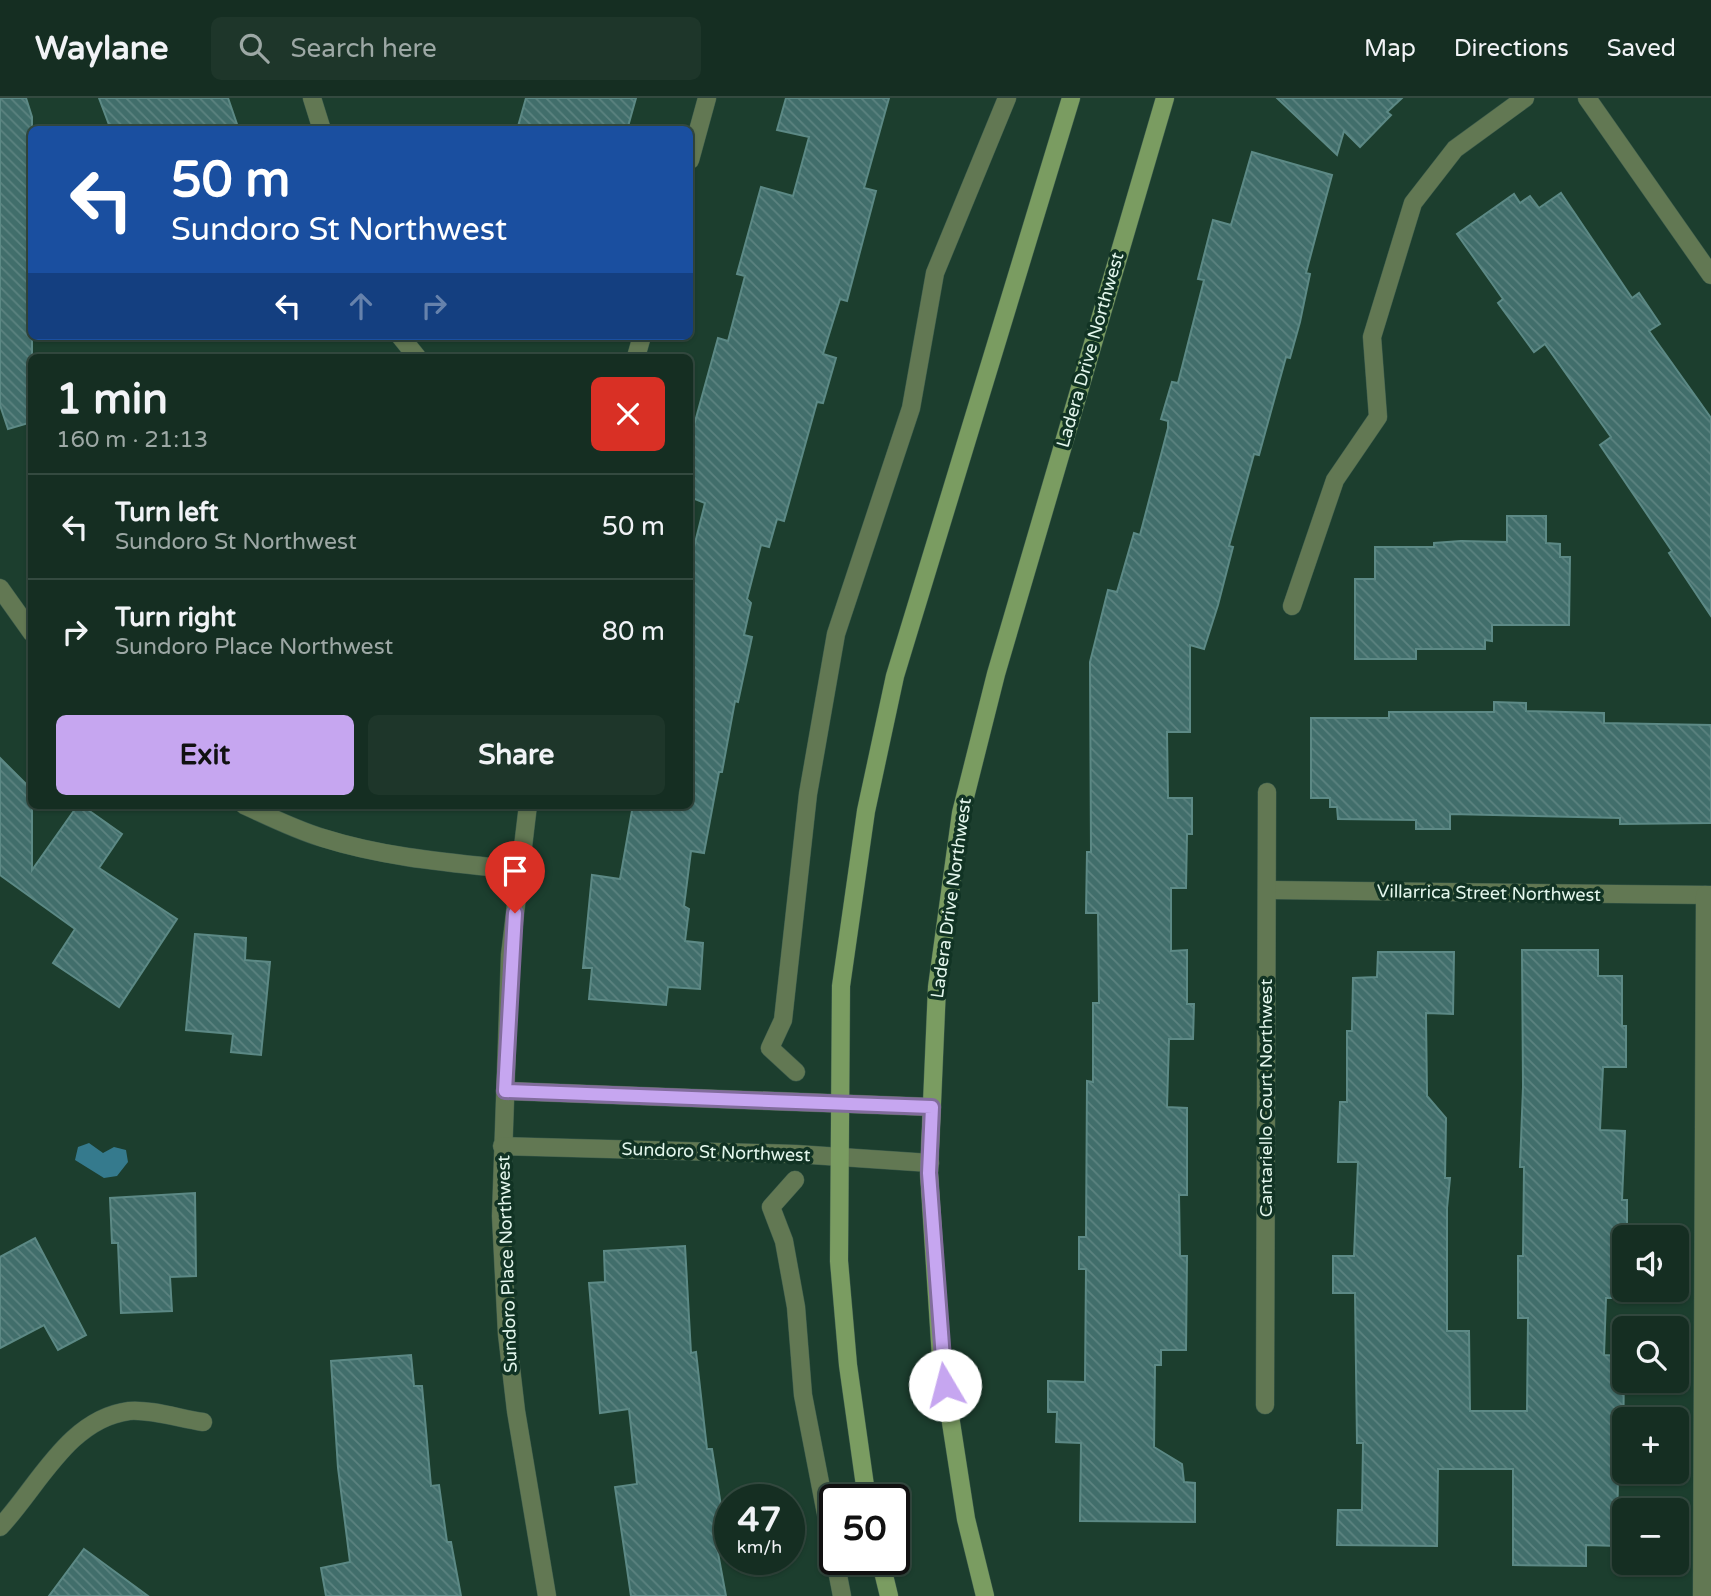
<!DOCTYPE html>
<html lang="en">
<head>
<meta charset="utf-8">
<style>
	body { margin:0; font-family:"Varela Round",sans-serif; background:#1e362a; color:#f1f3f6; height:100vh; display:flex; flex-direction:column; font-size:26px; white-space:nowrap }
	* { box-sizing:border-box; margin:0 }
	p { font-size:23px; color:#9da8a5 }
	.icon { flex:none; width:38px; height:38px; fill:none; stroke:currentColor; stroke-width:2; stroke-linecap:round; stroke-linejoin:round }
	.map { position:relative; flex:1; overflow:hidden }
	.side { position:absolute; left:28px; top:256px; width:665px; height:455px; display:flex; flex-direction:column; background:#152e22; border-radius:10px; box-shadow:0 2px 5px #0004,0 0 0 2px #344a40 }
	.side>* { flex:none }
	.hud { position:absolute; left:28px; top:28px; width:665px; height:214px; border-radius:10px; box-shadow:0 2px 5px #0004,0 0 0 2px #344a40; background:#1a4fa0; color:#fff; overflow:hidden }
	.controls { position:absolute; left:1612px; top:1127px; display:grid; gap:14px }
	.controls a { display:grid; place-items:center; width:77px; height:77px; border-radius:10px; background:#152e22; box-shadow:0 2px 5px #0004,0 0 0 2px #344a40; font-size:35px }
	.speed { position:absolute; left:714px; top:1386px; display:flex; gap:14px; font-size:35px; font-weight:700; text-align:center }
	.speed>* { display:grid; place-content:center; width:91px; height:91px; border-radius:50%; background:#152e22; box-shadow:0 2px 5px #0004,0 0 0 2px #344a40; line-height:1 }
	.speed small { font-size:18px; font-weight:400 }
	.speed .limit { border:4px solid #111; border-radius:10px; background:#fff; color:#111 }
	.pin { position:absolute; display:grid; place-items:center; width:60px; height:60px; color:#fff; margin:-72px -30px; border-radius:50% 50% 50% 0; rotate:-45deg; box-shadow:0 0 7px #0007 }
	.pin .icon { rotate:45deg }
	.me { position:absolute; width:77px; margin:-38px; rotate:352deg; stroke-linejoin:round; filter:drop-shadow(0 0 5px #0008) }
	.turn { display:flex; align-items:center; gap:24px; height:147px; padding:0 28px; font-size:32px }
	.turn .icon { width:91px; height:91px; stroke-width:2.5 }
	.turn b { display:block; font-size:49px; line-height:60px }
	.lanes { display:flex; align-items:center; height:66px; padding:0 28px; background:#0003; justify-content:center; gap:35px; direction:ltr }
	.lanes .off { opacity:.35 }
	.round { display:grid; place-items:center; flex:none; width:74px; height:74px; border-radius:10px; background:#1e362a }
	.overview { display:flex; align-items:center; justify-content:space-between; height:119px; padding:0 28px }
	h1 { font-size:42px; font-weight:700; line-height:52px }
	.action { display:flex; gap:14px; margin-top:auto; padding:14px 28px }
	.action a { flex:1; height:80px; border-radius:10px; background:#c6a6f0; color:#111; font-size:28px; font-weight:700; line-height:80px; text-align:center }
	.action a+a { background:#1e362a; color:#f1f3f6 }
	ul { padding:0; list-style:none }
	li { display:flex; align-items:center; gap:21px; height:105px; padding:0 28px; border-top:2px solid #344a40 }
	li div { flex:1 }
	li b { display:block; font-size:26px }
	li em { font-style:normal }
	header { display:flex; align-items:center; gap:42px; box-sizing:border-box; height:98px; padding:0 35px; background:#152e22; border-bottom:2px solid #344a40 }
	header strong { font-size:33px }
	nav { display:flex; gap:38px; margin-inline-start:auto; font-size:24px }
	.search { width:490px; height:63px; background:#1e362a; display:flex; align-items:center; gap:18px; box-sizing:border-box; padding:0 24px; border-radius:10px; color:#9da8a5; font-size:26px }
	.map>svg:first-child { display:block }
	.water { fill:#357a8d }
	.building { fill:url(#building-back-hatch); stroke:#5c8985; stroke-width:2 }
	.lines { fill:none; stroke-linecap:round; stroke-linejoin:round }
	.pedestrian-casing { stroke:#3c5b4c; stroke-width:19 }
	.minor-casing { stroke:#3c5b4c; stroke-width:19 }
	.secondary-casing { stroke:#3c5b4c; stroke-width:19 }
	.pedestrian { stroke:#627853; stroke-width:18 }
	.minor { stroke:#627853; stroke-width:18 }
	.secondary { stroke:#7a9c61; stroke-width:18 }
	.route-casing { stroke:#816c9c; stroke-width:18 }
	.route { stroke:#c6a6f0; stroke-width:12 }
	.labels { text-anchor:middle; stroke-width:7; stroke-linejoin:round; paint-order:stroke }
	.street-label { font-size:18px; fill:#e3f6ec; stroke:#113324 }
</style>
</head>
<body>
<header>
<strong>Waylane</strong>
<div class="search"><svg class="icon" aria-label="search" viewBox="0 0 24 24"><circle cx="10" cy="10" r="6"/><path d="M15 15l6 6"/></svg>Search here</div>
<nav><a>Map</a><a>Directions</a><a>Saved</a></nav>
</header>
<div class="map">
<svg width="1711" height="1498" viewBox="0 0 1711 1498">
	<defs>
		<pattern id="building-back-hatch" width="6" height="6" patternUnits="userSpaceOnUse" patternTransform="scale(1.75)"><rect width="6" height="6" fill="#416e6b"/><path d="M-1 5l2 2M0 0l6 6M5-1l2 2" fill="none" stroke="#5c8380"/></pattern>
	</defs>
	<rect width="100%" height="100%" fill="#1c3e2e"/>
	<path class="water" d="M89 1045 103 1055 114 1049 126 1052 128 1064 117 1078 104 1080 75 1062 78 1049Z"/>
	<g class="building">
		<path d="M0 0H26L32 19V324L8 331 0 307Z"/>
		<path d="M99 0H228L239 32H111Z"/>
		<path d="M526 0H636L627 32H517Z"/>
		<path d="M786 0H889L864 90 876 93 847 203 840 201 823 256 836 260 823 305 817 304 784 423 777 421 769 449 761 447 747 501 751 505 744 537 752 539 738 604 735 603 722 674H719L704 755 691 753 684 808 689 811 685 843 703 845 700 891 668 889 666 907 589 901 592 870H583L592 777 620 781 633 707H690V465L705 405 690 399V342L718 240 728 243 745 178 737 176 761 89 793 98 809 39 777 32Z"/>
		<path d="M1277 0H1402L1387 14 1391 17 1360 49 1344 33 1337 57Z"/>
		<path d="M1252 54 1332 77 1306 175 1310 176 1300 224 1290 260 1286 259 1259 357 1254 356 1229 448 1233 449 1218 507 1204 551 1190 547V634H1167L1168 700H1192V736H1187L1186 790H1171V853L1187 852V906H1194L1193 941H1169L1167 1009 1187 1010V1097H1179L1180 1158H1187L1186 1252H1161V1267H1155L1154 1349 1182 1366 1184 1384 1195 1385V1424L1080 1423 1081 1345 1056 1344 1057 1314H1048V1283L1085 1284 1086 1171H1079V1139H1086L1087 983 1093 984V905H1099L1098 815H1086L1087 754H1091L1090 564 1108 492 1117 494 1134 435 1140 437 1168 330V323L1161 321 1172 284 1178 285 1204 182 1198 181 1213 122 1231 127Z"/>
		<path d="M1561 95 1632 200 1639 195 1660 226 1649 233 1711 320V518L1669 455 1672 453 1600 347 1611 339 1545 246 1534 254 1498 205 1503 201 1457 136 1514 96 1520 105 1530 98 1539 110Z"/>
		<path d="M1507 418H1546V445L1560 446V459H1570L1569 527H1492V543L1485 542V551H1416V561H1355V481H1375V449H1434V445L1461 443 1507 444Z"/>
		<path d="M1494 604 1526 605V613L1604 615V625L1711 627V725L1620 726V720L1450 716V731H1416V722L1338 721 1337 709H1330V700H1311V620H1389V614H1494Z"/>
		<path d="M0 660 32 692V772L78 707H81L122 736 99 770 177 821 119 909 53 865 75 831 0 777Z"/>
		<path d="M195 836 246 840 245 862 270 864 261 957 231 954 233 936 186 932Z"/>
		<path d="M1522 852H1598V878H1622V928H1626V969H1603L1600 1032 1625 1033 1622 1102H1627V1139L1622 1144V1200H1606L1604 1257 1624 1258 1623 1375H1618L1617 1448 1586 1447V1468L1513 1467V1371H1438L1437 1448 1337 1447 1338 1412H1362L1363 1345H1357L1355 1195H1333V1158H1354L1358 1064H1338L1340 1004H1347V933H1352L1353 880 1377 879 1378 854H1454L1453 916 1426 915 1427 998 1446 1020 1445 1080H1450L1447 1110V1233H1469L1470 1313H1527L1528 1220H1518V1158H1523L1524 1069H1520L1523 989Z"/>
		<path d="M195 1095 196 1178 170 1179 172 1213 121 1215 118 1145H112L110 1100Z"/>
		<path d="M35 1140 86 1237 58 1252 44 1227 0 1250V1159Z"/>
		<path d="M685 1148 691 1255 696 1254 707 1351H712L724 1427 713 1428 726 1498H631L615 1389 637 1386 629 1311 600 1315 589 1185 605 1184 604 1153Z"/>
		<path d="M411 1257 414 1288H422L431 1388 439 1387 447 1444H451L461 1498H326L321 1470 350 1464 338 1370 331 1263Z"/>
		<path d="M84 1451 148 1498H49Z"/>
	</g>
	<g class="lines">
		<g class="pedestrian-casing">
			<g id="pedestrian">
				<path d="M796 974 770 950 783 922 808 696 836 536 911 310 935 175 1007 0"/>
				<path d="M795 1082 771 1109 784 1143 796 1209 803 1297 842 1498"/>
			</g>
		</g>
		<g class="minor-casing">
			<g id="minor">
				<path d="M312 0 322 32"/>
				<path d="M1587 0 1711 177"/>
				<path d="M690 62 707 0"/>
				<path d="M400 238 417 259"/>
				<path d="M636 259 642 238"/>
				<path d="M0 490 32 535"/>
				<path d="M1292 508 1335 382 1378 319 1372 239 1413 105 1455 51 1525 0"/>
				<path d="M244 707C270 719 296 732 323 740 386 760 454 765 519 772"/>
				<path d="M528 707 510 857 501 1118 507 1236 516 1313 547 1498"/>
				<path d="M1267 792 1711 797"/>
				<path d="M505 993 932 1009"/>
				<path d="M502 1048 796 1056 930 1065"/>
				<path d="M1265 1307 1267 694"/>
				<path d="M0 1429C38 1389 68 1321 129 1313 151 1311 181 1321 203 1324"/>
				<path d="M1702 1498 1705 797"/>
			</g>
		</g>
		<g class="secondary-casing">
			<g id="secondary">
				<path d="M867 1402 848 1267 839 1163 841 888 866 713 895 578 1071 0"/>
				<path d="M880 1461 889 1498"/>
				<path d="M985 1498 966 1421 941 1260 929 1075 937 889 961 715 996 576 1165 0"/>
			</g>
		</g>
		<use href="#pedestrian" class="pedestrian"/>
		<use href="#minor" class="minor"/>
		<use href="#secondary" class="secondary"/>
	</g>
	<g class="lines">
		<g class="route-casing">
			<path id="route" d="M515 815 505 993 932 1009 929 1075 945 1287"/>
		</g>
		<use href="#route" class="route"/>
	</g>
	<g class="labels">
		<g class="street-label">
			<text transform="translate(1090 252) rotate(-74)" y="6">Ladera Drive Northwest</text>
			<text transform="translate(1489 795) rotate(1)" y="6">Villarrica Street Northwest</text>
			<text transform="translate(951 800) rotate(-82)" y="6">Ladera Drive Northwest</text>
			<text transform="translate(1266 1000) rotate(-90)" y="6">Cantariello Court Northwest</text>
			<text transform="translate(716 1054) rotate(2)" y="6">Sundoro St Northwest</text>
			<text transform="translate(507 1166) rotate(-92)" y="6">Sundoro Place Northwest</text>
		</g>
	</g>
</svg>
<div class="controls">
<a><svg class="icon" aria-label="sound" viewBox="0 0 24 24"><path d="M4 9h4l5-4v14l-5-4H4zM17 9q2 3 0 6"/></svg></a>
<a><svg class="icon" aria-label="search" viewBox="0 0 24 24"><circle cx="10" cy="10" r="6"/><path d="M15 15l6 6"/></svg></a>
<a>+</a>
<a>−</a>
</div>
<div class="speed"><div>47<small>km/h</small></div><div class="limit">50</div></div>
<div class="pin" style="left:515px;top:815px;background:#d93025"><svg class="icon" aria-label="arrive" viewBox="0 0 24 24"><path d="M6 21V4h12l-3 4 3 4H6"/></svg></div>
<svg class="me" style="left:945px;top:1287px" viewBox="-20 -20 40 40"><circle r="19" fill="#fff"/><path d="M0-13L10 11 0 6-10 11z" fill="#c6a6f0"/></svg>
<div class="hud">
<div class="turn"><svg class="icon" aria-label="left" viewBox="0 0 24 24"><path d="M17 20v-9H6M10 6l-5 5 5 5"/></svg><div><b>50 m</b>Sundoro St Northwest</div></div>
<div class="lanes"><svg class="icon" aria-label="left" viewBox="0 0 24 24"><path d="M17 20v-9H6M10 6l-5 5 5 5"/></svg><svg class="icon off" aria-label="ahead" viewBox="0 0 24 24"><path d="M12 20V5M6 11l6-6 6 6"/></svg><svg class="icon off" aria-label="right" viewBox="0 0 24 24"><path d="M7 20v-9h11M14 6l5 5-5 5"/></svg></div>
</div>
<section class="side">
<div class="overview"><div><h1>1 min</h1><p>160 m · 21:13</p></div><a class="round" style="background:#d93025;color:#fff"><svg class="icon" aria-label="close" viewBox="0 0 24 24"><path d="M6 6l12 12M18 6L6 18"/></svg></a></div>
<ul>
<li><svg class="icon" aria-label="left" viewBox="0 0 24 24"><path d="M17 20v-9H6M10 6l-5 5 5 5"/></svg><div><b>Turn left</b><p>Sundoro St Northwest</p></div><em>50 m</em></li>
<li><svg class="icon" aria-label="right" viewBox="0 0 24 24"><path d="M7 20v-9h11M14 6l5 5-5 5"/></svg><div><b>Turn right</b><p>Sundoro Place Northwest</p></div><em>80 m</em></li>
</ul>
<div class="action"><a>Exit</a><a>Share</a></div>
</section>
</div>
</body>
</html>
